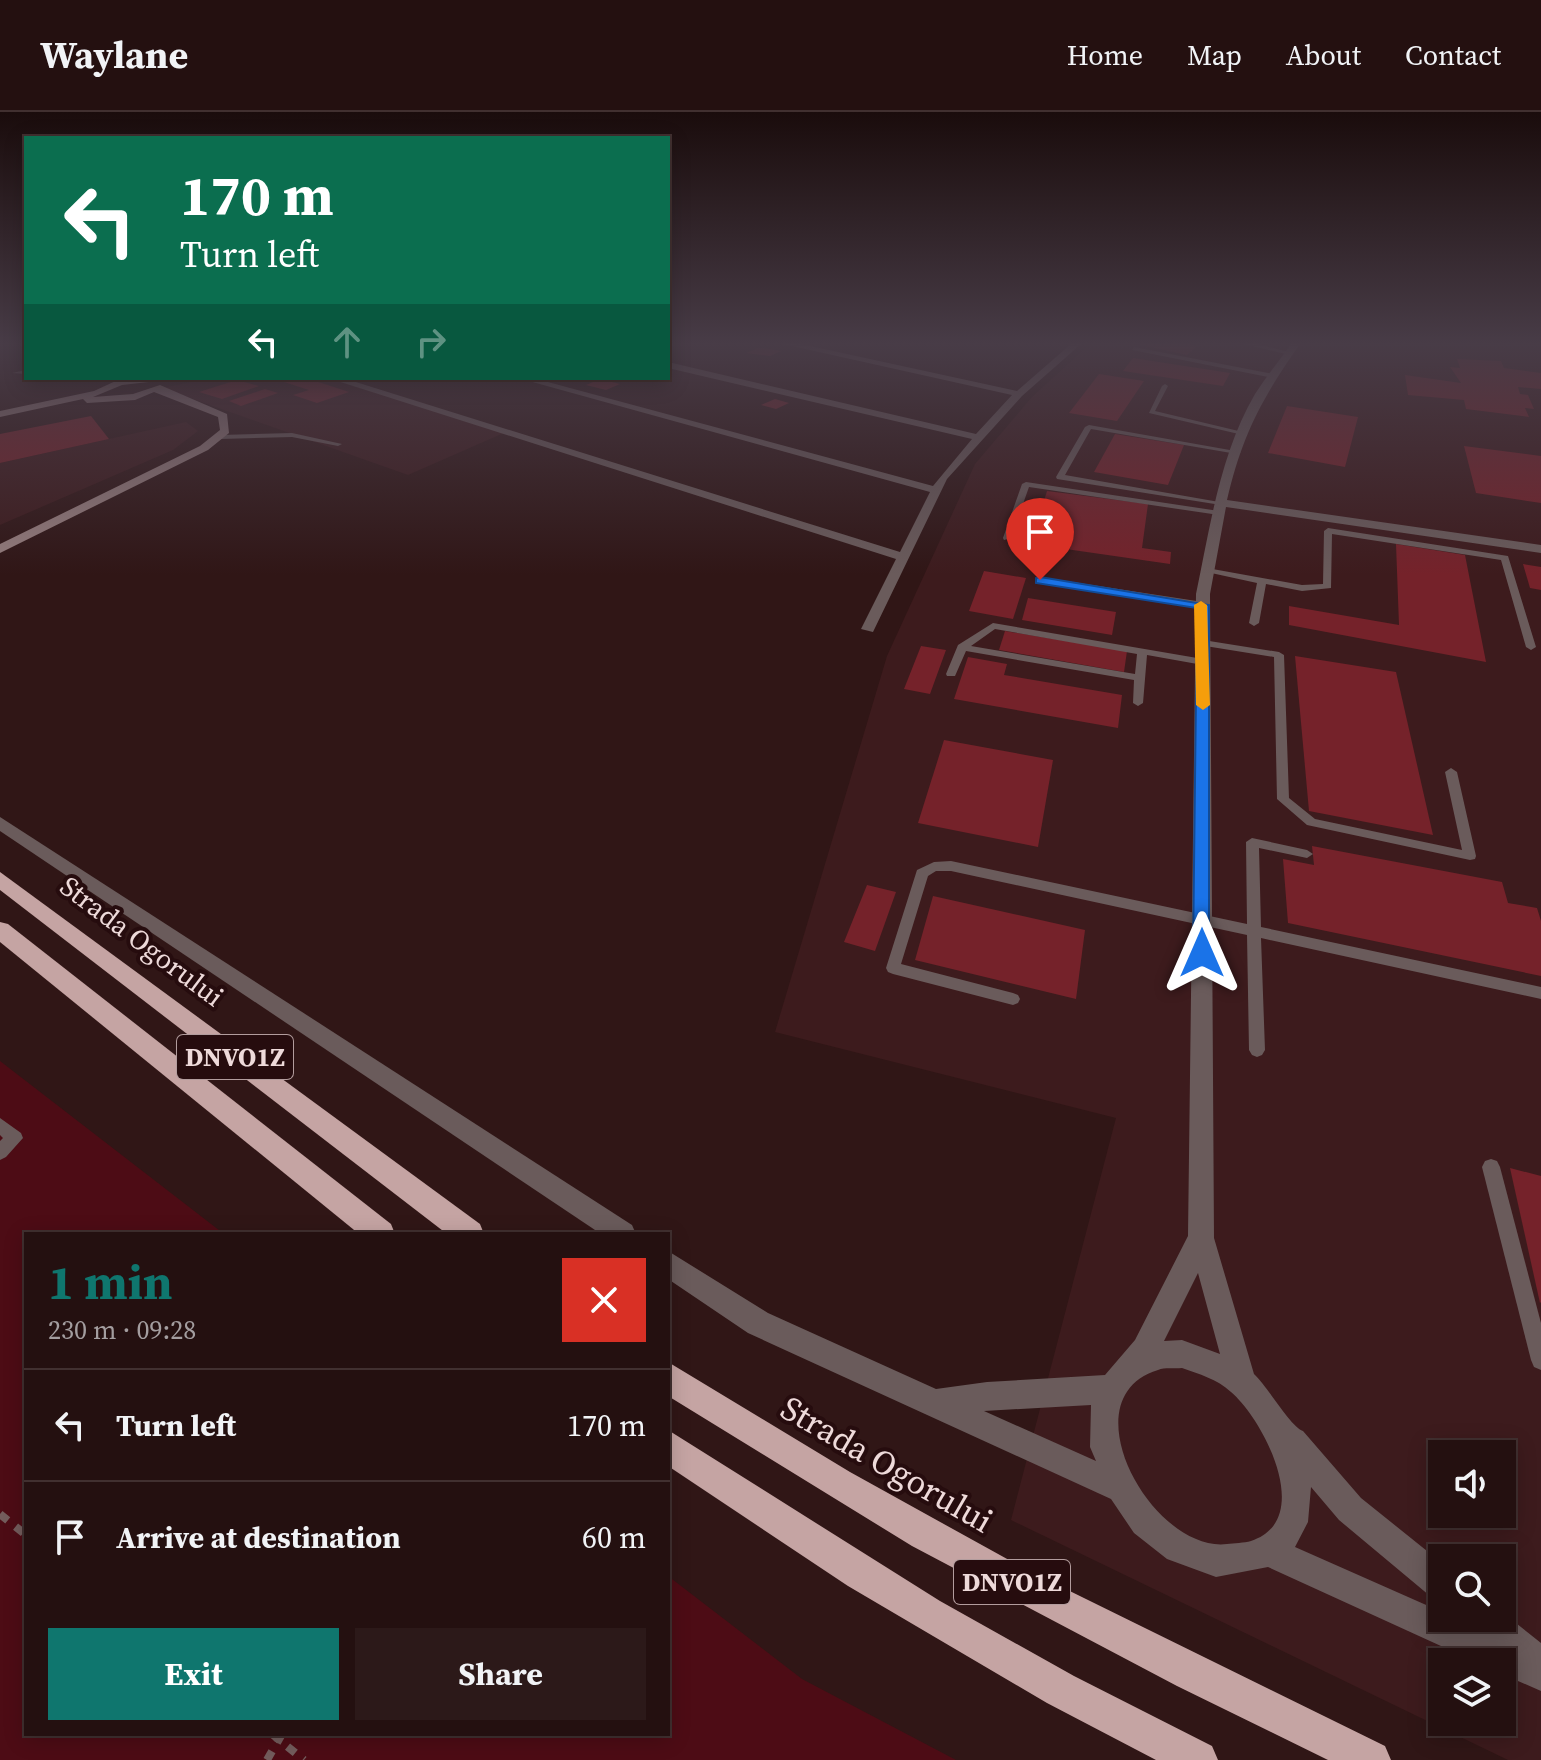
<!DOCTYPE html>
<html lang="en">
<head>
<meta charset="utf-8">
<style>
	body { margin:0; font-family:"Source Serif 4",serif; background:#2c1919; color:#f1f3f6; height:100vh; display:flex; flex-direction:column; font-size:30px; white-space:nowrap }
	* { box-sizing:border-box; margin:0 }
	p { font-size:26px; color:#a39d9f }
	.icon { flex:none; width:44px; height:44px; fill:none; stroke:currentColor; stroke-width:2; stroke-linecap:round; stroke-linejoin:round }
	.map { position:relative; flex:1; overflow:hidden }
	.details { position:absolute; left:24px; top:1120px; width:646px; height:504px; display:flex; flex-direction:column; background:#241010; border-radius:0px; box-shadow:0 4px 20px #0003,0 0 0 2px #413030 }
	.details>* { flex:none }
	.top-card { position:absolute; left:24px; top:24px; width:646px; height:244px; border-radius:0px; box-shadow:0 4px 20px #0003,0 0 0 2px #413030; background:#0b6e4f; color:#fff; overflow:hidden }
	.tools { position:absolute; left:1428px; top:1328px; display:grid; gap:16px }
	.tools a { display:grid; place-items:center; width:88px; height:88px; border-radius:0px; background:#241010; box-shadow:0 4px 20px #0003,0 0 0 2px #413030; font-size:40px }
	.pin { position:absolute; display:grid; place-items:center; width:68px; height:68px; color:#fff; margin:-82px -34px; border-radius:50% 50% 50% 0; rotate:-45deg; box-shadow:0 0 8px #0007 }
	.pin .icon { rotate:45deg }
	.me { position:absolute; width:88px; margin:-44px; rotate:0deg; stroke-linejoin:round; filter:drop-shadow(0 0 6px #0008) }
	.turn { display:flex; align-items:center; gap:28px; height:168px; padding:0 24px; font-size:36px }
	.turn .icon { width:104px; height:104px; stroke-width:2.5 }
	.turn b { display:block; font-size:56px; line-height:68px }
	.lanes { display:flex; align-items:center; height:76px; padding:0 24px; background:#0003; justify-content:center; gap:40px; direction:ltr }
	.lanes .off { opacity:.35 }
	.round { display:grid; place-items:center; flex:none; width:84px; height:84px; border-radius:0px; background:#2c1919 }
	.summary { display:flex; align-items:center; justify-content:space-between; height:136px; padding:0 24px }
	h1 { font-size:48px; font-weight:700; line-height:60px; color:#0f766e }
	.action { display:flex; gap:16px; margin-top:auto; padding:16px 24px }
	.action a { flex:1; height:92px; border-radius:0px; background:#0f766e; color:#fff; font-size:32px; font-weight:700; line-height:92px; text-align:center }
	.action a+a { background:#2c1919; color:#f1f3f6 }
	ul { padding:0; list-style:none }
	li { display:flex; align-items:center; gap:24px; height:112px; padding:0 24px; border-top:2px solid #413030 }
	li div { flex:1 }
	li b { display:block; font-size:30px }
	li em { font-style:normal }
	header { display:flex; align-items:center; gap:48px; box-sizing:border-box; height:112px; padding:0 40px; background:#241010; border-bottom:2px solid #413030 }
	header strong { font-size:38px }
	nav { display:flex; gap:44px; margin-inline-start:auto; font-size:28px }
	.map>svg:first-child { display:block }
	.built { fill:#3d1b1d; fill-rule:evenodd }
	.green { fill:#4d0c15 }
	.building { fill:#75222a }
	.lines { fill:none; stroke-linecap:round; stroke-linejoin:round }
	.path { stroke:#735c5c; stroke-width:8; stroke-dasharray:10 10; stroke-linecap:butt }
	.service { fill:#6a5b5b; fill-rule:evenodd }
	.minor { fill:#6a5b5b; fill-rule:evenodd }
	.secondary { fill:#957d7d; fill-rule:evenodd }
	.trunk { fill:#c5a4a3; fill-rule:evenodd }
	.route { fill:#1a73e8; stroke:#114b97; stroke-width:2 }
	.slow { fill:#f59e0b }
	.labels { text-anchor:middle; stroke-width:8; stroke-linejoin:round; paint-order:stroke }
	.shield { fill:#260c0e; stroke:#b29c9d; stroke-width:2 }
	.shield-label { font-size:26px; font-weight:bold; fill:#eedada }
	.street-label { font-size:28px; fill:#eedada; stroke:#260c0e }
	.near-street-label { font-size:34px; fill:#eedada; stroke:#260c0e }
</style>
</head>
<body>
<header>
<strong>Waylane</strong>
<nav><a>Home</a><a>Map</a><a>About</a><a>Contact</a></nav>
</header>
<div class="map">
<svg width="1541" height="1648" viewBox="0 0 1541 1648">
	<rect width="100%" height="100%" fill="#301616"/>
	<g class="built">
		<path d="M1090 232H1541V1648H1508L1011 1408 1116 1006 775 920 887 544 975 352 1032 285ZM1442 1342H1502V1402H1442ZM1442 1446H1502V1506H1442ZM1442 1550H1502V1610H1442Z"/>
		<path d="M211 266H333L506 320 408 363 162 276Z"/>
		<path d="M186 310 198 319 173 338 0 413V351Z"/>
	</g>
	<path class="green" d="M0 949 224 1122H26V1622H668V1464L802 1567 956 1648H0Z"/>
	<g class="building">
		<path d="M1137 232H1189L1197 234 1187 243Z"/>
		<path d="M758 236 770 237 781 239 770 244 746 241Z"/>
		<path d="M1133 246 1230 261 1223 274 1123 259Z"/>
		<path d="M1457 247 1501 249 1504 256 1541 261V277L1518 275 1520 282 1528 283 1534 297 1525 296 1529 305 1466 297 1464 288 1408 283 1405 263 1461 271 1450 255 1460 256Z"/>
		<path d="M1099 262 1144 269 1117 309 1069 301Z"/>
		<path d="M306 266 349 280 317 291 293 283 309 278 278 268Z"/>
		<path d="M600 267 620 272 606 278 586 273Z"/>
		<path d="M237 268 259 274 222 287 199 280Z"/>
		<path d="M265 277 278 281 241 294 229 289Z"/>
		<path d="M775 287 789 291 776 297 761 293Z"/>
		<path d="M1287 294 1358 305 1345 355 1268 341Z"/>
		<path d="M91 304 109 327 0 351V322Z"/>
		<path d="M1115 322 1184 333 1168 373 1094 360Z"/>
		<path d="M1464 334 1541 344V391L1476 381Z"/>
		<path d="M1047 379 1148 392 1142 436 1171 440 1170 452 1031 432Z"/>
		<path d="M1396 432 1465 443 1486 550 1289 513V494L1399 513Z"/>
		<path d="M1523 452 1541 455V478L1530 476Z"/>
		<path d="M984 459 1026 466 1013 507 969 499Z"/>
		<path d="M1028 486 1116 500 1112 523 1022 508Z"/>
		<path d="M1005 519 1127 539 1124 560 999 538Z"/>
		<path d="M921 534 946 538 930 582 904 577Z"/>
		<path d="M1295 544 1396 560 1433 723 1309 699Z"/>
		<path d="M968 545 1007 552 1004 563 1122 583 1118 616 954 587Z"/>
		<path d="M944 628 1053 648 1038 735 918 711Z"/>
		<path d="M1312 734 1502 770 1508 791 1537 796 1541 809V864L1288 811 1283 747 1314 753Z"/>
		<path d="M867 773 896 780 875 839 844 830Z"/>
		<path d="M933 784 1085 818 1076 887 915 848Z"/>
		<path d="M1510 1056 1541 1064V1190L1540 1191Z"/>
	</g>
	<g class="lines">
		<g class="path">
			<path d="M0 1402 26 1423"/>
			<path d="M272 1622 304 1648"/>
			<path d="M267 1648 282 1622"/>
		</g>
		<g class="service">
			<path d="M1243 232H1257L1293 241 1290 243Z"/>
			<path d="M1134 235 1273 262 1276 264 1273 266 1132 238Z"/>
			<path d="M26 258V262L12 261Z"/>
			<path d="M1165 272 1168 274 1155 299 1247 321 1243 323 1149 301 1162 274Z"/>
			<path d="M1089 313 1241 340 1237 342 1091 317 1065 363 1225 391 1221 393 1057 367 1056 365 1085 315Z"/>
			<path d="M292 321 342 332 338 334 292 325 220 327 216 325 220 323Z"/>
			<path d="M1026 370 1219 399 1223 401 1219 403 1029 375 1011 426 1004 428 1003 426 1022 372Z"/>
			<path d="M1328 416 1508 444 1536 535 1531 538 1526 535 1501 448 1332 422 1331 476 1302 479 1266 472 1259 511 1254 514 1249 511 1257 471 1202 459 1207 456 1302 473 1323 472 1324 419Z"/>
			<path d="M1040 465 1203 490 1208 493 1203 496 1037 470 1035 468Z"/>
			<path d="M993 511 1203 547 1208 550 1203 553 1147 543 1143 591 1138 594 1133 591 1134 568 966 539 955 564H947L946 562 958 533ZM995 517 1137 542 1135 562 971 534Z"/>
			<path d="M1203 528 1279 540 1284 543 1289 686 1315 707 1462 738 1445 660 1451 656 1457 660 1476 744 1475 747 1470 748 1307 713 1277 687 1274 545 1199 533 1198 531Z"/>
			<path d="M1252 726 1307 738 1313 742 1307 746 1259 736 1261 815 1541 875V887L1261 826 1265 938 1262 943 1257 945 1252 943 1249 938 1247 823 951 759H936L928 764 901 852 1013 881 1018 883 1020 887 1018 891 1013 893 893 862 888 860 886 856 917 758 934 750 951 749 1247 812 1246 730Z"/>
			<path d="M0 1006 21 1021 23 1026 6 1045 0 1048V1029L3 1026 0 1023Z"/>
			<path d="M1491 1047 1497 1049 1500 1055 1541 1211V1258L1534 1255 1531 1248 1482 1055 1485 1049Z"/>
		</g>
		<g class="minor">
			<path d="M783 232H801L1017 279 1071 232H1081L1022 284 947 367 873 520 861 517 896 447 328 266H343L900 440 930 380 518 266H533L933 374 972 327 668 256V250L976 322 1012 283Z"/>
			<path d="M1291 232H1300C1262 286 1242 323 1227 388L1541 433V441L1226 395 1210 482 1214 1126 1254 1262C1268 1275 1290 1314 1303 1319L1361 1386 1442 1451V1488L1430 1484 1339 1408 1311 1375 1308 1410 1295 1435 1442 1500V1506H1455L1469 1512 1466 1506H1502V1500L1541 1531V1579L1502 1562V1550H1476L1268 1455 1216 1465 1167 1447 1134 1421 1111 1387 748 1221 668 1167V1139L768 1201 936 1277 987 1270 1105 1263 1135 1228 1188 1124 1196 482C1210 415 1220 342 1255 282 1266 265 1279 249 1291 232ZM1198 1161 1220 1242 1182 1228 1164 1229ZM1182 1256C1199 1262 1217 1267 1231 1280 1263 1307 1316 1408 1251 1429 1244 1431 1234 1431 1227 1432 1153 1441 1066 1286 1158 1258 1165 1255 1174 1257 1182 1256ZM1091 1293 1090 1335 1096 1349 984 1299Z"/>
			<path d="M0 705 632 1113 636 1122H601L0 719Z"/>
		</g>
		<path class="secondary" d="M185 266 122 273 93 285 133 282 160 273 227 302 229 321 208 338 0 441V432L200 334 220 318 218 305 154 280 135 288 87 291 83 287 0 305V299L94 279 120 267Z"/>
		<g class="trunk">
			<path d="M0 760 480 1112 484 1122H447L0 778Z"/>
			<path d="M0 810 8 812 391 1112 395 1122H359L0 830Z"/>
			<path d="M668 1250 850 1360 1025 1457 1385 1634 1391 1648H1328L1177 1574 912 1434 668 1284Z"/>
			<path d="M668 1318 940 1489 1074 1564 1212 1634 1218 1648H1156L1047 1591 848 1474 668 1354Z"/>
		</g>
	</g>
	<linearGradient id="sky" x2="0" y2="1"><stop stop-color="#1a0c0c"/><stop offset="0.5" stop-color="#483c47"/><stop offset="1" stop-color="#483c47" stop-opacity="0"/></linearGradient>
	<rect width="1541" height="463" fill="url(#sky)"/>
	<path class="route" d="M1040 465 1209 493V846H1195L1193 841 1197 496 1036 471V466Z"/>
	<path class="slow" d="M1201 489 1207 493 1210 593 1203 598 1196 593 1194 493Z"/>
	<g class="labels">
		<g class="shield">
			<rect x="177" y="923" width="116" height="44" rx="6"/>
			<rect x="954" y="1448" width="116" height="44" rx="6"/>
		</g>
		<g class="shield-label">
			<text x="235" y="954">DNVO1Z</text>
			<text x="1012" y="1479">DNVO1Z</text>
		</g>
		<g class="street-label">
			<text transform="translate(142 829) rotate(37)" y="10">Strada Ogorului</text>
		</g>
		<g class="near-street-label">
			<text transform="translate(887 1352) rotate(30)" y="12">Strada Ogorului</text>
		</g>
	</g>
</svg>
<div class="tools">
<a><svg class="icon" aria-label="sound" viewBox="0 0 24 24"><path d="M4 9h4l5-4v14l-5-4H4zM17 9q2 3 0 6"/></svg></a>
<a><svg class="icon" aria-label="search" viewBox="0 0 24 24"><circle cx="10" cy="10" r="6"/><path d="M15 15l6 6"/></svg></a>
<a><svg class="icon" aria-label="layers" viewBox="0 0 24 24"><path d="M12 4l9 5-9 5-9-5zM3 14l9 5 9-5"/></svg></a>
</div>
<div class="pin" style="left:1040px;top:468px;background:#d93025"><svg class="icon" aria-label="arrive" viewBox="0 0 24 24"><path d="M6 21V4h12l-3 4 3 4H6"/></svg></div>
<svg class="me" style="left:1202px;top:841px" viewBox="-20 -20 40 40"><path d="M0-17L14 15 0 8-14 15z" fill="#1a73e8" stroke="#fff" stroke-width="4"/></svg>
<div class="top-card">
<div class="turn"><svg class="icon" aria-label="left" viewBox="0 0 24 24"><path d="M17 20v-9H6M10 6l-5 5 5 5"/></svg><div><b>170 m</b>Turn left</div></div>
<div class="lanes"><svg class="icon" aria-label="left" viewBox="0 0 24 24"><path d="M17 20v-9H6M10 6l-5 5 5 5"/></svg><svg class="icon off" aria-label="ahead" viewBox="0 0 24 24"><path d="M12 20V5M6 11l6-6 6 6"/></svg><svg class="icon off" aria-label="right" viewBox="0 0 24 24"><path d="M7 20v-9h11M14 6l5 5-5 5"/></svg></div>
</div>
<section class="details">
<div class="summary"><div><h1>1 min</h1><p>230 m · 09:28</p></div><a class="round" style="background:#d93025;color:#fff"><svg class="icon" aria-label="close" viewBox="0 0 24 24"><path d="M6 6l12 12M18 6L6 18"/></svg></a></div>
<ul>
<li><svg class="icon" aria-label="left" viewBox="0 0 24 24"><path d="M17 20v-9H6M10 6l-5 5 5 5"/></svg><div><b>Turn left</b></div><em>170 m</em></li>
<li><svg class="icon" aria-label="arrive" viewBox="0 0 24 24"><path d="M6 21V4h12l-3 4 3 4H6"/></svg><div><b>Arrive at destination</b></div><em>60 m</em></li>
</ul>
<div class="action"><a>Exit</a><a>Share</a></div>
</section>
</div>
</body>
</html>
